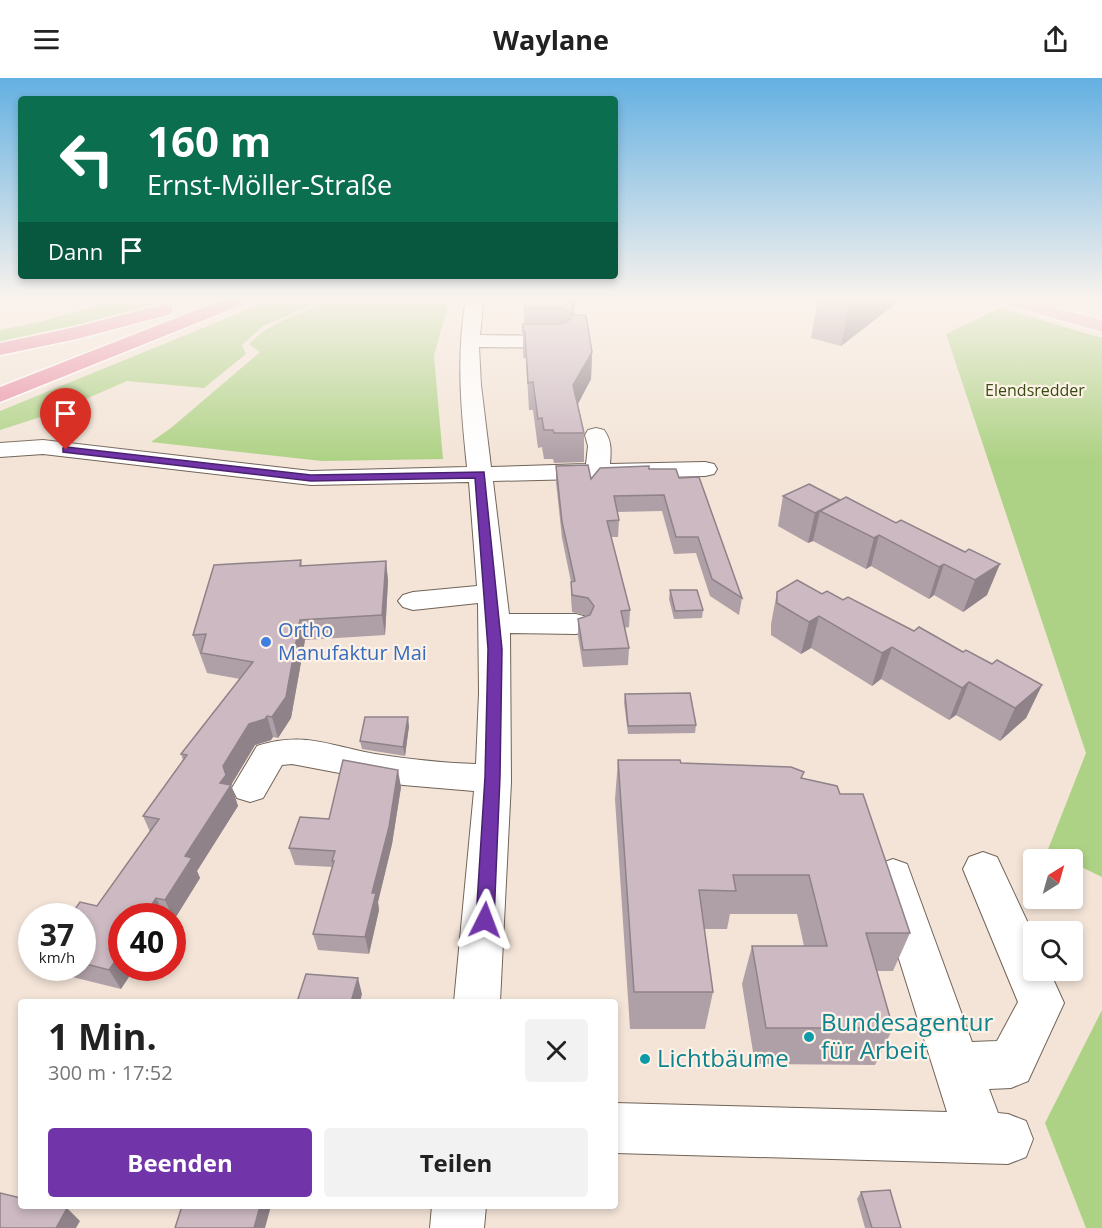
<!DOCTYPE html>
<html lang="de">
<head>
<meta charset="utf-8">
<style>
	body { margin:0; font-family:"Open Sans",sans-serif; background:#f2f2f2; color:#222; height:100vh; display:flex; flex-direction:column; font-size:22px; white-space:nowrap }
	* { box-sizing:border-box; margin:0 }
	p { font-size:20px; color:#767676 }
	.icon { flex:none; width:33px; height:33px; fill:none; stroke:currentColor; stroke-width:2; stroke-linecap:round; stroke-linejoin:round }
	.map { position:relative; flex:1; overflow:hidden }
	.drawer { position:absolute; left:18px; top:921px; width:600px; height:210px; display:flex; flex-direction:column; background:#fff; border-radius:6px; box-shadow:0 3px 9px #0003 }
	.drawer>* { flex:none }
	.banner { position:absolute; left:18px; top:18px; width:600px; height:183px; border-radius:6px; box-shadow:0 3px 9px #0003; background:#0b6e4f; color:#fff; overflow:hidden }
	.needle { width:39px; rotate:37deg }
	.controls { position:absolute; left:1023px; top:771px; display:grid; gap:12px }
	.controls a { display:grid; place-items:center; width:60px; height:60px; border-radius:6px; background:#fff; box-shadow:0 3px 9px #0003; font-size:30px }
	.speed { position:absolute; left:18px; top:825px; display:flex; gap:12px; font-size:30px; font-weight:700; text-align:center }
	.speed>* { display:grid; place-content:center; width:78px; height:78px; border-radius:50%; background:#fff; box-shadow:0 3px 9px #0003; line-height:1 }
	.speed small { font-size:15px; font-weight:400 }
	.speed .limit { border:9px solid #d22; background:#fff; color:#111 }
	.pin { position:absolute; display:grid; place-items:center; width:51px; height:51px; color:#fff; margin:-62px -26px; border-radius:50% 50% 50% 0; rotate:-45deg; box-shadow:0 0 6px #0007 }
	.pin .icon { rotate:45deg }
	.me { position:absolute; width:66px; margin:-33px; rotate:3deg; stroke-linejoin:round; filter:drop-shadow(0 0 4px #0008) }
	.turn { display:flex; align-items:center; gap:21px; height:126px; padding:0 30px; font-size:27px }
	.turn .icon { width:78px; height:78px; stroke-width:2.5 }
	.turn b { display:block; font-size:42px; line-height:51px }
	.then { display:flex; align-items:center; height:57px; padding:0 30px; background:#0003; gap:12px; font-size:22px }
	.round { display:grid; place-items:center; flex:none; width:63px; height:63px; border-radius:6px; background:#f2f2f2 }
	.overview { display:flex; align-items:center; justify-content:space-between; height:102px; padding:0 30px }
	h1 { font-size:36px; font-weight:700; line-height:45px }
	.cta { display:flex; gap:12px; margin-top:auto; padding:12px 30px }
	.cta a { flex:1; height:69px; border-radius:6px; background:#7134a9; color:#fff; font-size:24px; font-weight:700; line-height:69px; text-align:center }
	.cta a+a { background:#f2f2f2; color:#222 }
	header { display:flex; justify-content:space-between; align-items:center; height:78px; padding:0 30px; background:#fff; font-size:27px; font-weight:700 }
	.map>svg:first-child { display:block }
	.green { fill:#aed285 }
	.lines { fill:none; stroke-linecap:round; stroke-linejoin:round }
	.minor-casing { stroke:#716458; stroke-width:2 }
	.major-casing { stroke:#fff; stroke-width:3 }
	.highway-casing { stroke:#fff; stroke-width:3 }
	.minor { fill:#fff; fill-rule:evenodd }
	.major { fill:#f2bbc8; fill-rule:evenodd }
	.highway { fill:#e98ea4; fill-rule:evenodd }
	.wall { fill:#af9fa7 }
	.shaded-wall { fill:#8f8288 }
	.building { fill:#ccb9c2; stroke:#8f8288; stroke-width:1.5 }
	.route { fill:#7134a9; stroke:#49226e; stroke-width:1.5 }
	.shop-dot { fill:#3f7fe0; stroke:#fef2e7; stroke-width:2 }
	.culture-dot { fill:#0f9aa8; stroke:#fef2e7; stroke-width:2 }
	.labels { text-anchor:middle; stroke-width:4.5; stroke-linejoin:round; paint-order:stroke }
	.far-park-label { font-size:16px; fill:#354c10; stroke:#fef2e7 }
	.shop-label { font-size:20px; fill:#366cbe; stroke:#fef2e7; text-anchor:start }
	.near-culture-label { font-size:24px; fill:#0d838f; stroke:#fef2e7; text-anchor:start }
</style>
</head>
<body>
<header><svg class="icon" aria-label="menu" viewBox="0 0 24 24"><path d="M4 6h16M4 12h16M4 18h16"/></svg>Waylane<svg class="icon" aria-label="share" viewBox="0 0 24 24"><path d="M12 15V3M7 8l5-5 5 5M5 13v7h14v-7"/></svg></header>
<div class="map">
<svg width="1102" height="1150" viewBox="0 0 1102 1150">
	<rect width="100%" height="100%" fill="#f3e4d7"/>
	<g class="green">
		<path d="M126 220H180L69 252 0 265V252L39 244Z"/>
		<path d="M276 220H330L263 248 242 267 246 276 204 310 127 303 56 334 0 352V333Z"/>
		<path d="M337 220H450L434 278 443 381 322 383 151 364 171 350 260 274 249 266C272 242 307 233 337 220Z"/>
		<path d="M1000 230 1102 260V799L1073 785 1072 782 1064 781 1047 774 1086 675 946 256Z"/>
		<path d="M1102 932V1150H1086L1045 1045Z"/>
	</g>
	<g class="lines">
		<g class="minor-casing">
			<g id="minor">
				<path d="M466 220H484L480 257 559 258 566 260 569 264 566 268 559 270 479 269 481 307 491 389 586 386 588 368 585 357 588 352 596 350 604 352C612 363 611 373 610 386L705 384 714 386 717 391 714 396 705 398 493 403 509 536H576L587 539 591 546 587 553 576 556 510 555 511 704 500 924H454L474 713 403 707 292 686 282 687 263 720 250 724 237 720 232 710 257 668C305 653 329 668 375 676 408 681 442 685 476 686L479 615 478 525 413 532 403 529 398 523 403 517 413 514 477 508 469 404 311 407 43 376 0 379V365L43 362 311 393 467 389C461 332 456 277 466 220Z"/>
				<path d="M983 774 997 779 1034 858V892H1049L1064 925 1028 1003 1011 1010 989 1011 998 1035 1008 1036 1026 1043 1033 1061 1026 1079 1008 1086 615 1075V1025L947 1034 873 798 879 786 893 781 907 786 972 964 997 963 1018 924 963 791 969 779Z"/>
				<path d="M432 1128H486L484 1150H430Z"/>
			</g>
		</g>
		<g class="major-casing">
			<path id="major" d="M994 220H1022L1102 242V254L997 224Z"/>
		</g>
		<g class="highway-casing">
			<g id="highway">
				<path d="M227 220H252L249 224 0 324V309Z"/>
				<path d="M164 226 171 228 173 232 171 236 77 261 0 277V265L75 249Z"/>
			</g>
		</g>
		<use href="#minor" class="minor"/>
		<use href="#major" class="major"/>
		<use href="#highway" class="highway"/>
	</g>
	<g class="wall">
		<path d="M526 220H575L574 236 592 274 591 301 578 326 584 355V384L554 385 553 381H544L542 369 538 370 533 332H529L526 280H523V254L524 246V230Z"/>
		<path d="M818 220H903L841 268 811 260Z"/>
		<path d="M556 388 591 401 649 391 679 400 742 520 739 537 710 518 696 475 674 476 662 433 617 434 619 442 618 459H611L630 532 629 549 624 550 629 570 628 587 583 589 578 558V541L588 538 572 534 571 520V504L562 460 556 404Z"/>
		<path d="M783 418 840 422 965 474 987 517 963 534 934 517 929 521 871 488 866 491 813 463 808 465 778 448Z"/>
		<path d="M301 482 302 488 386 483 388 503 385 557 305 562 291 640 278 660 273 659 271 662 255 667 231 707 238 728 197 793 200 800 174 842H172V838H122L121 911 56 895 53 890H82V838L97 828 150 754 143 738 183 682 181 676 240 601 207 595 193 557Z"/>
		<path d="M670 512 703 532 702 540 674 541 669 521Z"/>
		<path d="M777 514 822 516 843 522 914 553 1042 607 1026 640 1000 663 956 637 949 642 881 601 872 608 811 570 801 576 771 557V546Z"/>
		<path d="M625 616 696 647 695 655 628 656 624 624Z"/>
		<path d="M409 648 405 678 362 671 360 663Z"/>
		<path d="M618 682 681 685 802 701 840 716 910 855 893 893H877L893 950 875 987 755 986 742 906 752 868H804L797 836H730L727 851H704L713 914 705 951H630L615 721Z"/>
		<path d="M401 709 392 766 378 824 379 832 369 876 318 872 313 856 333 789 295 787 289 770 329 741Z"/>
		<path d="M861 1114 901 1150H865L857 1121Z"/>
	</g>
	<g class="shaded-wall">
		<path d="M573 220H575L571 260 572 236Z"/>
		<path d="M854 220H903L841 268 850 222Z"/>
		<path d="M592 274 591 301 573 335V307Z"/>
		<path d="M840 422 820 433 813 463 808 465 815 435Z"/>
		<path d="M879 457 871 488 866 491 874 460Z"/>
		<path d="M386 483 388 503 385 557 382 537Z"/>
		<path d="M944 486 934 517 929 521 939 489Z"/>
		<path d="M1000 486 987 517 963 534 975 502Z"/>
		<path d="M819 538 811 570 801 576 809 544Z"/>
		<path d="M300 542 305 562 291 640 278 660 272 639Z"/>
		<path d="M892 569 881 601 872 608 882 575Z"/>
		<path d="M969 604 956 637 949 642 962 610Z"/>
		<path d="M1042 607 1026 640 1000 663 1015 630Z"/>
		<path d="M267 638 273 659 271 662 255 667 231 707 238 728 197 793 200 800 174 842 165 822 220 705 223 688 249 646Z"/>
		<path d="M408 639 409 648 405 678 403 669Z"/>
		<path d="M398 692 401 709 392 766 378 824 379 832 369 876 365 859 372 815Z"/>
		<path d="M156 820 165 838H144Z"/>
		<path d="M122 873V890H135L121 911 109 892Z"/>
		<path d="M358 900 362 916 360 924H351Z"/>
		<path d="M260 1128H271L265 1150H254Z"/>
		<path d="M67 1130 80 1143 76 1150H56Z"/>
	</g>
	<g class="building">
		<path d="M526 220H573L572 236 586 238 592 274 573 307 584 355H554L553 352H544L542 340 538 341 533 304 528 305 525 254H523V246H560L568 243 572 238 568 233 560 230H524Z"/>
		<path d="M840 220H854L850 222Z"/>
		<path d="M588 387 591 401 600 390 649 388V391H676L679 400 699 399 742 520 712 501 698 459H676L664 417 614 418 619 442 607 443 630 532 621 533 629 570 583 572 578 541 590 537 594 528 588 520 572 517 571 504 575 503 562 444 556 388Z"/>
		<path d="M809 406 840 422 815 435 783 418Z"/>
		<path d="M846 419 896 445 901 442 965 474 969 471 1000 486 975 502 944 486 939 489 879 457 874 460 820 433Z"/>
		<path d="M301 482 300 488 386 483 382 537 300 542 286 619 272 639 267 638 265 641 249 646 223 688 226 697 220 705 231 707 185 778 192 780 165 822 156 820 144 838H122V873L109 892 82 885V838H70L80 824 97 828 159 741 143 738 187 677 181 676 253 584 201 575 206 556 193 557 214 487Z"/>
		<path d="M797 502 822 516 827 513 843 522 848 519 914 553 919 549 963 574 966 572 992 586 997 582 1042 607 1015 630 969 604 962 610 892 569 882 575 819 538 809 544 777 525V514Z"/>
		<path d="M670 512H697L703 532 675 533Z"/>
		<path d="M690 615 696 647 628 648 625 616Z"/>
		<path d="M365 639H408L403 669 360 663Z"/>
		<path d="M343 682 398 692 389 749 372 815H376L365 859 313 856 334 783H332L335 773 289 770 300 739 329 741Z"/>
		<path d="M618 682H680L681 685 791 689 804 694 801 700 837 708 840 716H863L910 855H866L893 950H766L752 868H827L809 797H733L736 813 699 812 713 914H634Z"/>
		<path d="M306 896 358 900 351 924H297Z"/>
		<path d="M890 1112 901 1150H872L861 1114Z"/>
		<path d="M0 1115 21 1120V1128H60L67 1130 56 1150H0Z"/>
		<path d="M182 1128H260L254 1150H175Z"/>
	</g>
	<linearGradient id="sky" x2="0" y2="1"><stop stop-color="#63b0e2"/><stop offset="0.58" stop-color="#faf3ed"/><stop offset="1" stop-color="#faf3ed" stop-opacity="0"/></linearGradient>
	<rect width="1102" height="381" fill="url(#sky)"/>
	<path class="route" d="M66 369 311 397 484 394 502 571 500 699 494 842 491 847 485 850 478 847 476 842 485 699 488 571 475 400 311 403 63 374V370Z"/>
	<circle class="shop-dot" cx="266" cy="564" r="6"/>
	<g class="culture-dot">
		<circle cx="809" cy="959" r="6"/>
		<circle cx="645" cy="981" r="6"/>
	</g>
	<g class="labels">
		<g class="far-park-label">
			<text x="1035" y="318">Elendsredder</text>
		</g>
		<g class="shop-label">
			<text x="278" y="559">Ortho<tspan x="278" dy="23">Manufaktur Mai</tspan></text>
		</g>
		<g class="near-culture-label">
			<text x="821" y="953">Bundesagentur<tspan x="821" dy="28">für Arbeit</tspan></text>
			<text x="657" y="989">Lichtbäume</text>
		</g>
	</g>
</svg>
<div class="controls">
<a><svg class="needle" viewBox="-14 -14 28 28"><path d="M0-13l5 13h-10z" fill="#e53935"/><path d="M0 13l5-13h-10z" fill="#767676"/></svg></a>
<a><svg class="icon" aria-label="search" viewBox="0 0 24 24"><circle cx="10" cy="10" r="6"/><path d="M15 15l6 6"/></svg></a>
</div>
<div class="speed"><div>37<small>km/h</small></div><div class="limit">40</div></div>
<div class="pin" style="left:66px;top:372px;background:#d93025"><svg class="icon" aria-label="arrive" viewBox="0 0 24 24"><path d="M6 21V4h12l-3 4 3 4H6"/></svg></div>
<svg class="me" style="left:485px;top:842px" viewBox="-20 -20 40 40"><path d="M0-17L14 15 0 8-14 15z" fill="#7134a9" stroke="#fff" stroke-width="4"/></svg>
<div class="banner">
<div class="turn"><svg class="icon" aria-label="left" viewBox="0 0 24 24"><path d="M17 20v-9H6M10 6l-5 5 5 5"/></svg><div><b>160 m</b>Ernst-Möller-Straße</div></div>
<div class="then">Dann<svg class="icon" aria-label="arrive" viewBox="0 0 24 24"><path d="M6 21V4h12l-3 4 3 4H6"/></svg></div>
</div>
<section class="drawer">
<div class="overview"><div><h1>1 Min.</h1><p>300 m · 17:52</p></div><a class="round"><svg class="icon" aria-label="close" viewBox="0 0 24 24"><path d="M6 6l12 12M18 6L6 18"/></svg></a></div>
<div class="cta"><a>Beenden</a><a>Teilen</a></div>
</section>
</div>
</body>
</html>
